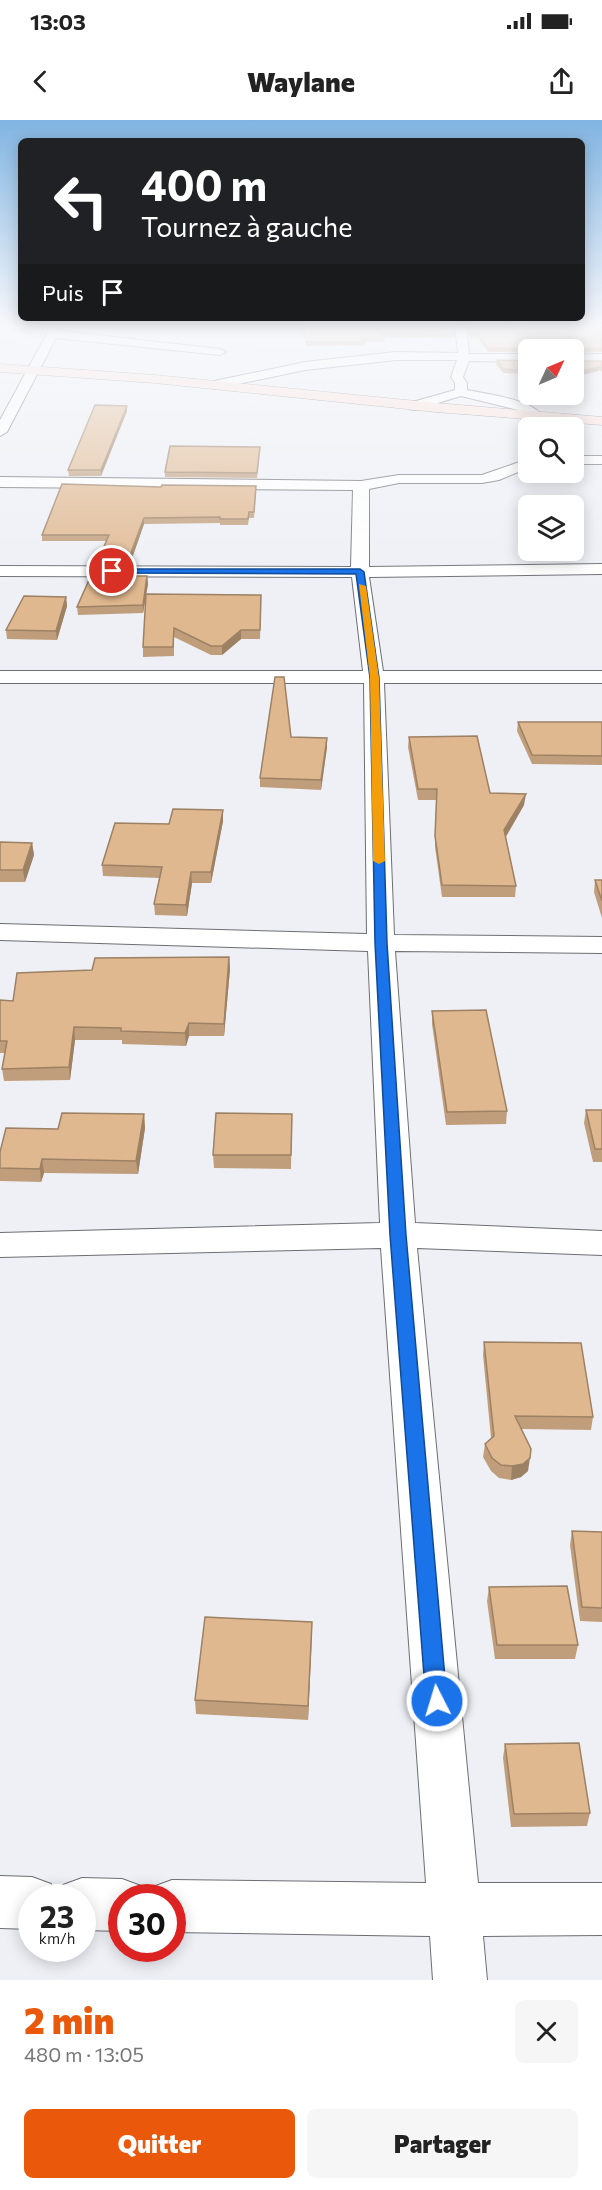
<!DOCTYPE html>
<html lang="fr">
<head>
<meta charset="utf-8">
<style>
	body { margin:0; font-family:Commissioner,sans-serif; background:#f6f6f6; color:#222; height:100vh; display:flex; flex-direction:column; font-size:22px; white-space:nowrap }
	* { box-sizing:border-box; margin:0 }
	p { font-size:20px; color:#767676 }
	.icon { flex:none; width:33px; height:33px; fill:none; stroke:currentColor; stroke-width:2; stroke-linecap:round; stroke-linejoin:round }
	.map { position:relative; height:1860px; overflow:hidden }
	.panel { display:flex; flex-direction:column; background:#fff; flex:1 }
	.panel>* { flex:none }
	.banner { position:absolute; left:18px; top:18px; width:567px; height:183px; border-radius:9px; box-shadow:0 3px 15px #0003; background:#202124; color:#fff; overflow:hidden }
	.needle { width:39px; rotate:46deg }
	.buttons { position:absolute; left:518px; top:219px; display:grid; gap:12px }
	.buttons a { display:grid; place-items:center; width:66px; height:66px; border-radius:9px; background:#fff; box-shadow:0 3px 15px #0003; font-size:30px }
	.speed { position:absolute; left:18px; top:1764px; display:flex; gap:12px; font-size:30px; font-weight:700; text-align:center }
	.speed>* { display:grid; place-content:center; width:78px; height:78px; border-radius:50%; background:#fff; box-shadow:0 3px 15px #0003; line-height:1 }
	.speed small { font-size:15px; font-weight:400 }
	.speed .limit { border:9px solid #d22; background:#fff; color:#111 }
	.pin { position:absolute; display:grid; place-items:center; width:51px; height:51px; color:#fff; margin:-26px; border:3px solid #fff; border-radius:50%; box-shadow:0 2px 6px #0007 }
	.me { position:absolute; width:66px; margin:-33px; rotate:355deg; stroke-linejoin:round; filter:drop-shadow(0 0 4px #0008) }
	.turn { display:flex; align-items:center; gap:21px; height:126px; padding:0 24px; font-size:27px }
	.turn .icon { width:78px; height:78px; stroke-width:2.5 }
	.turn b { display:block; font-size:42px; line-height:51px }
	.then { display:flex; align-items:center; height:57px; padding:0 24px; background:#0003; gap:12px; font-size:22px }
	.round { display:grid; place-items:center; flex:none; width:63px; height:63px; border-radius:9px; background:#f6f6f6 }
	.headline { display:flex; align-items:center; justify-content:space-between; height:102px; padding:0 24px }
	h1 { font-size:36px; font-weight:800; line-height:45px; color:#ea580c }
	.action { display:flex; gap:12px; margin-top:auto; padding:12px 24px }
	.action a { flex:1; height:69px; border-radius:9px; background:#ea580c; color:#fff; font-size:24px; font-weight:800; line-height:69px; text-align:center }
	.action a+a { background:#f6f6f6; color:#222 }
	.status { display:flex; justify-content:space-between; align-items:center; height:42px; padding:0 30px; background:#fff; direction:ltr }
	.status svg { height:16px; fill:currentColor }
	header { display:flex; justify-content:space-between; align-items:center; height:78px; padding:0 24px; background:#fff; font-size:27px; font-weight:800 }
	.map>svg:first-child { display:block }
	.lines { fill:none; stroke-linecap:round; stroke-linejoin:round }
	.minor-casing { stroke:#6d6e73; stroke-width:2 }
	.secondary-casing { stroke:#6d6e73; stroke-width:1 }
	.minor { fill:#fff; fill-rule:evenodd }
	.secondary { fill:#fee2d8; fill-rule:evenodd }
	.wall { fill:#c19e7b }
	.shaded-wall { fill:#9d8164 }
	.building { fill:#e0b88f; stroke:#9d8164; stroke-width:1.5 }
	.route { fill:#1a73e8; stroke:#114b97; stroke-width:1.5 }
	.slow { fill:#f59e0b }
</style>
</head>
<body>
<div class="status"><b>13:03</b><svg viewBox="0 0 49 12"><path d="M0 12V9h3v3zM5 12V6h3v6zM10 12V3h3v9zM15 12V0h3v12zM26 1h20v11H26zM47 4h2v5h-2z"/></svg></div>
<header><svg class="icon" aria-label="back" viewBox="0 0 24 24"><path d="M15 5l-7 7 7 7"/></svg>Waylane<svg class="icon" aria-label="share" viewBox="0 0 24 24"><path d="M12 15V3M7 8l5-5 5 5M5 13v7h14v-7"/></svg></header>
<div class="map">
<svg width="602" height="1860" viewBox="0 0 602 1860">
	<rect width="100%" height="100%" fill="#eef0f6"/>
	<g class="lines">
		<g class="minor-casing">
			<g id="minor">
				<path d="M51 206H62L60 211 220 229 226 232 220 235 56 218 7 312 0 316V300Z"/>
				<path d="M455 206H466L469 234H528V242L469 241 463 257 467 263V270C487 274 527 279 540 293L533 303H523L521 300 525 294 518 290 461 276 414 290 409 289 407 286 409 283 455 270V263L451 257 457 240H396L305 250 214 269 208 265 214 261 305 242 396 232 458 233Z"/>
				<path d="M602 234V242L573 243V235Z"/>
				<rect x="573" y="336" width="29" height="8"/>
				<path d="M528 339V348L499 360 482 363H399L369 369V447L602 444V454L369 457 383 551H602V563H384L394 815 602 817V833L395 831 415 1103 602 1111V1135L417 1128 478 1763H602V1815L483 1816 487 1860H433L430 1816 172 1812V1778H149L153 1767 172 1760 426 1763 381 1128 0 1137V1113L380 1103 368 831 0 820V804L367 814 364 563H0V551H363L352 457 0 456V446L351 447 353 370 0 367V357L361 361 399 355H482Z"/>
				<path d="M0 1756 32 1757 51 1764 56 1778H32V1809L0 1808Z"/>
				<path d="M82 1758 122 1759 141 1766 145 1778H122V1811L82 1810V1778H58L63 1765Z"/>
			</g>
		</g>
		<g class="secondary-casing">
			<path id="secondary" d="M0 244 155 255 436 283 602 297V305L436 292 155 263 0 252Z"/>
		</g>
		<use href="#minor" class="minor"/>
		<use href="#secondary" class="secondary"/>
	</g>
	<g class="wall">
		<path d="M303 206H454V218L384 217V222H365V225L306 226Z"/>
		<path d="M467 206H602V232L573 233V230H528V232H488L478 219H470Z"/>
		<path d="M497 240 528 241V254L503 253 496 244Z"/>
		<path d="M573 241H602V251H598L573 257Z"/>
		<path d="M127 286V291L101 356H69L68 350Z"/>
		<path d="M260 327 257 358 165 357V352Z"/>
		<path d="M256 371 254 398H249L248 405H220V403L144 404 130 444H100L99 438 106 421H42V415Z"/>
		<path d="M124 451V456H147L148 464 146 474 261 475 260 519H241L222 535H211L174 517V536L143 537V527L146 477 143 493 78 495 77 487Z"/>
		<path d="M66 477 67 486 57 520 7 519 6 510Z"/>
		<path d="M518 602H602V645L532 644 517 611Z"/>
		<path d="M291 617 327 627 321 670 260 667V658Z"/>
		<path d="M409 617 490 673 524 685 506 717 516 766 515 777H442L435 727 436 680H418L408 627Z"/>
		<path d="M223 701 211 763H192L187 796 155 795 154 784 159 758 103 756 102 745 169 704Z"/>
		<path d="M0 722 32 723 34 735 25 762H0Z"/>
		<path d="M595 760H602V798L594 772Z"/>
		<path d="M229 837 230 849 224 916H189L186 926 122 924V920H75L70 960 4 961 2 949 5 933H0V880L13 881 92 850Z"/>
		<path d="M432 891 507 991 506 1004 446 1005 432 904Z"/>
		<path d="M586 990H602V1042H593L584 1003Z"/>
		<path d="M144 994 145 1008 138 1054 44 1053 41 1062 0 1061V1032L58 1009Z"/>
		<path d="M292 994 291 1049 214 1048 213 1035Z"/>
		<path d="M484 1222 593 1297 591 1310 521 1309 528 1351 521 1357 511 1360 499 1358 491 1351 483 1337 485 1324 491 1318 483 1235Z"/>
		<path d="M572 1411 602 1412V1502L580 1501 570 1425Z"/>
		<path d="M489 1467 578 1525 575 1539H495L487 1481Z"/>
		<path d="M312 1502 308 1600 196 1594 195 1580Z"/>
		<path d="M505 1624 590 1693 587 1706 511 1707 503 1638Z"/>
	</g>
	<g class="shaded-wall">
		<path d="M599 247 598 251 574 257V253Z"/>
		<path d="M127 286V291L101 356V350Z"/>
		<path d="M144 398V404L130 444 129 438Z"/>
		<path d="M147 456 148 464 143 493V485Z"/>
		<path d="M66 477 67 486 57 520 56 511Z"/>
		<path d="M241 510V519L222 535V526Z"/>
		<path d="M327 618V627L321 670V660Z"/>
		<path d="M526 674 524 685 503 721 504 710Z"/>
		<path d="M223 690V701L211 763V752Z"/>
		<path d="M32 723 34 735 25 762 23 750Z"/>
		<path d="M191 752 192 763 187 796 186 785Z"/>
		<path d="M229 837 230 849 224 916V904Z"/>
		<path d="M189 903V916L186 926 185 913Z"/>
		<path d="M74 907 75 920 70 960 69 947Z"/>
		<path d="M144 994 145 1008 138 1054 136 1041Z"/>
		<path d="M42 1039 44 1053 41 1062 40 1049Z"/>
		<path d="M530 1338 528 1351 521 1357 511 1360 512 1346Z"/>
		<path d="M312 1502V1515L308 1600V1586Z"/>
	</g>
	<g class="building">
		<path d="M303 206H454V215L383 214 384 219H363L365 222H306Z"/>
		<path d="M468 206H602V229H573V230L488 228 478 215H470Z"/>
		<path d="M497 240 528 241V251L503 249Z"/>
		<path d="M573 241H602V248L599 247 573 253Z"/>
		<path d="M95 285 127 286 101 350H68Z"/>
		<path d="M170 326 260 327 257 353 165 352Z"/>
		<path d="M62 364 161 367 162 365 256 366 254 392H249L248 399H220V397L144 398 129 438H99L109 415H42Z"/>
		<path d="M93 451H124L122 456H147L143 485 77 487Z"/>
		<path d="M146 474 261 475 260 510H241L222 526H211L174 508 173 527H143Z"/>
		<path d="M24 476 66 477 56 511 6 510Z"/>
		<path d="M275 557H284L291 617 327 618 321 660 260 658Z"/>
		<path d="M518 602H602V636L532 635Z"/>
		<path d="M477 616 490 673 526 674 504 710 516 766 442 765 435 716 437 669H418L409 617Z"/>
		<path d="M173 689 223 690 211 752H191L186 785 154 784 162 747 102 745 115 703 169 704Z"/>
		<path d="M0 722 32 723 23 750H0Z"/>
		<path d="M595 760H602V781Z"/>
		<path d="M229 837 224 904 189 903 185 913 121 911V908L74 907 69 947 2 949 7 921H0V880L13 881 17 853 92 850 95 838Z"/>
		<path d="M486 890 507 991 447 992 432 891Z"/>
		<path d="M586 990H602V1029H595Z"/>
		<path d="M62 993 144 994 136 1041 42 1039 40 1049 0 1048V1032L6 1008 58 1009Z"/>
		<path d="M216 993 292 994 291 1035H213Z"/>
		<path d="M484 1222 581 1223 593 1297 515 1296 531 1329 530 1338 523 1344 512 1346 501 1345 492 1338 485 1324 494 1316Z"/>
		<path d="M572 1411 602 1412V1488L582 1487Z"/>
		<path d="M567 1466 578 1525H497L489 1467Z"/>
		<path d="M205 1497 312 1502 308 1586 195 1580Z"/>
		<path d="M579 1623 590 1693 514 1694 505 1624Z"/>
	</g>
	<linearGradient id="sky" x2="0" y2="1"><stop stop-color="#81b4e2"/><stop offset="0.44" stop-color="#f7f8fb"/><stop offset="1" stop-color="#f7f8fb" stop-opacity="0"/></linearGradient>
	<rect width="602" height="467" fill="url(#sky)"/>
	<path class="route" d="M112 449H360L364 452 379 558 387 823 406 1115 447 1581 444 1588 437 1591 429 1588 426 1581 390 1115 375 823 370 558 356 454 110 453V449Z"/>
	<path class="slow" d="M359 464 366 466 379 558 385 741 379 744 373 741 370 558Z"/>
</svg>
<div class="buttons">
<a><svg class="needle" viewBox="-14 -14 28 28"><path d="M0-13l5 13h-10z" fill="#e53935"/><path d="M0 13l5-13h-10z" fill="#767676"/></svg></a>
<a><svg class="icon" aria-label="search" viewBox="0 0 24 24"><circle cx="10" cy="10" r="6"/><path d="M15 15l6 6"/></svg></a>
<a><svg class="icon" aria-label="layers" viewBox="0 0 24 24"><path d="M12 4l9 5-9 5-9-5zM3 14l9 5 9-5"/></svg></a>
</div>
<div class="speed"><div>23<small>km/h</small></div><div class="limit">30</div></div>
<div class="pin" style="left:112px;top:451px;background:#d93025"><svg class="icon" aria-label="arrive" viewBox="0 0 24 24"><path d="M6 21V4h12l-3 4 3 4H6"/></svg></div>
<svg class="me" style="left:437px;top:1581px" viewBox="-20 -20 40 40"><circle r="17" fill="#1a73e8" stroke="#fff" stroke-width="3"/><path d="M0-11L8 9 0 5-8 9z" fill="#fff"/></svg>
<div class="banner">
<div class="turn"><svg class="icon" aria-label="left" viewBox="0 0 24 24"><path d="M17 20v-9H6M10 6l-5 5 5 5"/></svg><div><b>400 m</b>Tournez à gauche</div></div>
<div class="then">Puis<svg class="icon" aria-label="arrive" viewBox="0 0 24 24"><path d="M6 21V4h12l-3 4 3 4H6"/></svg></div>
</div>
</div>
<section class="panel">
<div class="headline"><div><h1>2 min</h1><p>480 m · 13:05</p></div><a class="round"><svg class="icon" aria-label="close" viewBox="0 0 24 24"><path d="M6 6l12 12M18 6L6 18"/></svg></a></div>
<div class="action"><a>Quitter</a><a>Partager</a></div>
</section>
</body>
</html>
